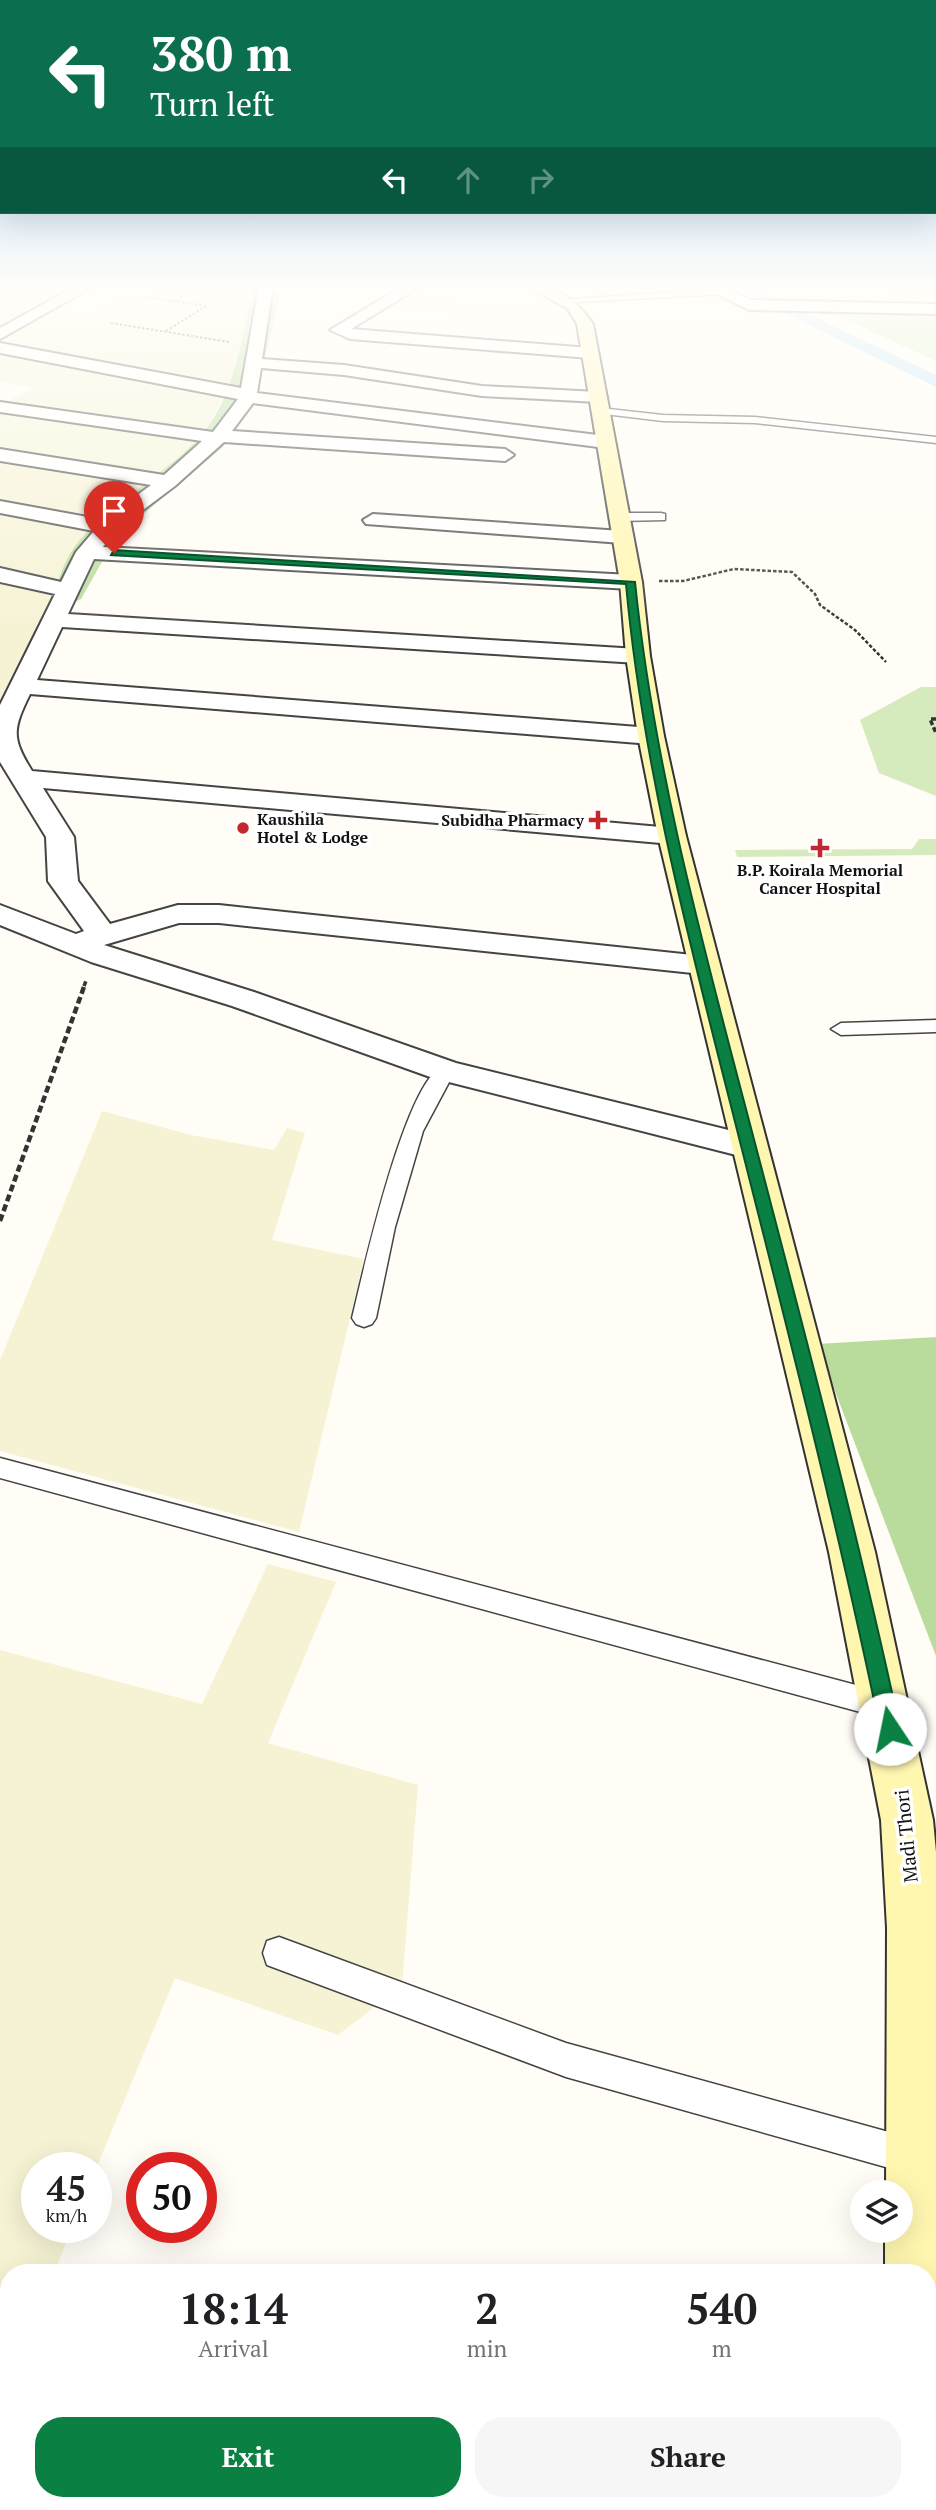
<!DOCTYPE html>
<html lang="en">
<head>
<meta charset="utf-8">
<style>
	body { margin:0; font-family:"PT Serif",serif; background:#f6f6f6; color:#202124; height:100vh; display:flex; flex-direction:column; font-size:26px; white-space:nowrap }
	* { box-sizing:border-box; margin:0 }
	p { font-size:23px; color:#757577 }
	.icon { flex:none; width:38px; height:38px; fill:none; stroke:currentColor; stroke-width:2; stroke-linecap:round; stroke-linejoin:round }
	.map { position:relative; flex:1; overflow:hidden }
	.details { position:absolute; left:0px; top:2264px; width:936px; height:247px; display:flex; flex-direction:column; background:#fff; border-radius:28px 28px 0 0; box-shadow:0 7px 28px #0002 }
	.details>* { flex:none }
	.hud { position:absolute; left:0px; top:0px; width:936px; height:214px; box-shadow:0 7px 28px #0002; background:#0b6e4f; color:#fff; overflow:hidden }
	.tools { position:absolute; left:850px; top:2180px; display:grid; gap:14px }
	.tools a { display:grid; place-items:center; width:63px; height:63px; border-radius:50%; background:#fff; box-shadow:0 7px 28px #0002; font-size:35px }
	.speed { position:absolute; left:21px; top:2152px; display:flex; gap:14px; font-size:35px; font-weight:700; text-align:center }
	.speed>* { display:grid; place-content:center; width:91px; height:91px; border-radius:50%; background:#fff; box-shadow:0 7px 28px #0002; line-height:1 }
	.speed small { font-size:18px; font-weight:400 }
	.speed .limit { border:10px solid #d22; background:#fff; color:#111 }
	.pin { position:absolute; display:grid; place-items:center; width:60px; height:60px; color:#fff; margin:-72px -30px; border-radius:50% 50% 50% 0; rotate:-45deg; box-shadow:0 0 7px #0007 }
	.pin .icon { rotate:45deg }
	.me { position:absolute; width:77px; margin:-38px; rotate:349deg; stroke-linejoin:round; filter:drop-shadow(0 0 5px #0008) }
	.turn { display:flex; align-items:center; gap:24px; height:147px; padding:0 35px; font-size:32px }
	.turn .icon { width:91px; height:91px; stroke-width:2.5 }
	.turn b { display:block; font-size:49px; line-height:60px }
	.lanes { display:flex; align-items:center; height:66px; padding:0 35px; background:#0003; justify-content:center; gap:35px; direction:ltr }
	.lanes .off { opacity:.35 }
	.eta { display:flex; justify-content:space-evenly; align-items:center; height:119px; text-align:center }
	.eta b { font-size:42px; font-weight:800; line-height:49px }
	.button { display:flex; gap:14px; margin-top:auto; padding:14px 35px }
	.button a { flex:1; height:80px; border-radius:28px; background:#0b8043; color:#fff; font-size:28px; font-weight:800; line-height:80px; text-align:center }
	.button a+a { background:#f6f6f6; color:#202124 }
	.map>svg:first-child { display:block }
	.farmland { fill:#f6f3d4 }
	.green { fill:#d5ebbd }
	.forest { fill:#b9dc9c }
	.lines { fill:none; stroke-linecap:round; stroke-linejoin:round }
	.canal { fill:#b9e0f7; fill-rule:evenodd }
	.service-casing { stroke:#444; stroke-width:3 }
	.minor-casing { stroke:#444; stroke-width:4 }
	.secondary-casing { stroke:#333; stroke-width:4 }
	.path-far3 { stroke:#333; stroke-width:2; stroke-dasharray:2.5 2; stroke-linecap:butt }
	.path-far2 { stroke:#333; stroke-width:2.5; stroke-dasharray:3.5 2; stroke-linecap:butt }
	.path-far1 { stroke:#333; stroke-width:3.5; stroke-dasharray:5 2.5; stroke-linecap:butt }
	.path { stroke:#333; stroke-width:4.5; stroke-dasharray:7 3.5; stroke-linecap:butt }
	.service { fill:#fff; fill-rule:evenodd }
	.minor { fill:#fff; fill-rule:evenodd }
	.secondary { fill:#fff6b0; fill-rule:evenodd }
	.route { fill:#0b8043; stroke:#07532c; stroke-width:2 }
	.poi-dot { fill:#c4262e; stroke:#fff; stroke-width:2.5 }
	.labels { text-anchor:middle; stroke-width:7; stroke-linejoin:round; paint-order:stroke }
	.far-poi-label { font-size:16px; font-weight:bold; fill:#111; stroke:#fff; text-anchor:start }
	.street-label { font-size:19px; fill:#111; stroke:#fff }
</style>
</head>
<body>
<div class="map">
<svg width="936" height="2510" viewBox="0 0 936 2510">
	<rect width="100%" height="100%" fill="#fffdf5"/>
	<g class="farmland">
		<path d="M0 286H76L0 326Z"/>
		<path d="M164 286H253L240 352 231 380 206 430 173 464 104 515 47 614 0 710V401L7 402 33 388 0 381V341L54 310 93 314 134 293 150 294Z"/>
		<path d="M886 286H936V305L888 304 883 291Z"/>
		<path d="M405 299 559 311 563 320 391 308Z"/>
		<path d="M102 1111 191 1135 274 1150 287 1128 305 1133 272 1240 364 1259 299 1532 0 1451V1360Z"/>
		<path d="M268 1564 336 1582 268 1743 418 1785 402 1986 338 2035 175 1978 96 2169 37 2168V2228H72L54 2273H9V2383L0 2404V1650L202 1704Z"/>
	</g>
	<g class="green">
		<path d="M825 310 936 313V361Z"/>
		<path d="M921 687H936V796L879 773 860 720Z"/>
		<path d="M919 839H936V855L737 857 735 850 912 849Z"/>
	</g>
	<g class="forest">
		<path d="M253 286H282L256 395 223 447 116 537 81 599 47 614C55 592 62 563 76 545 112 499 167 476 204 432 234 395 244 332 253 286Z"/>
		<path d="M936 1337V1656L817 1344Z"/>
	</g>
	<g class="lines">
		<path class="canal" d="M729 286H749L936 375V387Z"/>
		<g class="service-casing">
			<g id="service">
				<path d="M722 289 725 294 559 303 555 300Z"/>
				<path d="M600 408 663 415 755 417 936 437V443L755 423 663 421 596 413 595 411Z"/>
				<path d="M661 513 665 514V520L619 521 613 517 619 513Z"/>
				<path d="M936 1020V1032L841 1035 831 1029 841 1023Z"/>
				<path d="M445 1065 455 1071 423 1131 395 1227 376 1318 372 1324 364 1327 356 1324 352 1318C362 1277 406 1075 445 1065Z"/>
				<path d="M0 1458 886 1693 896 1697 901 1706 896 1715 886 1719 0 1478Z"/>
				<path d="M279 1937 566 2043 914 2139 927 2144 932 2157 927 2170 914 2175 566 2077 267 1965 263 1953 267 1941Z"/>
				<path d="M404 2502H454L458 2510H407Z"/>
			</g>
		</g>
		<g class="minor-casing">
			<g id="minor">
				<path d="M76 286H94L0 339V328Z"/>
				<path d="M259 286H273L262 359 344 365 482 386 598 392 607 397 598 402 482 396 344 375 261 368 257 393 606 436 615 442 606 448 253 403 232 431 505 449 514 455 505 461 224 442 175 486 115 531 103 547 631 575 642 582 631 589 94 559 68 614 638 649 646 651 650 656 646 661 638 663 62 627 37 680 651 728 660 731 664 736 660 741 651 744 30 694C13 729 11 737 32 771L672 828 682 830 686 836 682 842 672 844 43 788 74 837 78 881 110 924 178 905H219L702 956 713 958 718 965 713 972 702 974 219 923H179L104 945 254 992 456 1063 761 1138 766 1146 761 1154 748 1158 433 1078 232 1006 91 962 0 925V905L76 934 84 931 48 881 46 837 0 762V705L55 594 0 582V568L61 582 76 552 94 531 0 513V501L104 520 151 485 0 461V449L164 475 202 441 0 412V402L213 432 238 399 0 353V343L241 388Z"/>
				<path d="M403 286H421L351 329 590 348 598 353 590 358 350 339 330 330Z"/>
				<path d="M701 286H720L751 300 936 304V314L749 310Z"/>
				<path d="M373 514 622 531 632 537 622 543 366 524 363 520Z"/>
			</g>
		</g>
		<g class="secondary-casing">
			<g id="secondary">
				<path d="M526 286C557 286 576 299 593 324L642 582 650 656 664 736 686 836 875 1552 933 1820 936 1852V2297L928 2300V2273H885V2231H901V2193H886L887 1928 881 1820 829 1552 658 836 638 736 626 656 620 582 577 324 567 308Z"/>
				<path d="M928 2472 936 2476V2510H880L881 2502H928Z"/>
			</g>
		</g>
		<g class="path-far3">
			<path d="M146 297 207 306"/>
			<path d="M176 300 195 286"/>
			<path d="M111 323 229 342"/>
			<path d="M166 331 206 306"/>
		</g>
		<path class="path-far2" d="M659 581H683L734 569 792 572 815 594 820 605 855 630 886 662"/>
		<g class="path-far1">
			<path d="M936 719H930L936 733"/>
			<path d="M84 986 86 981"/>
		</g>
		<path class="path" d="M0 1221 85 984"/>
		<use href="#service" class="service"/>
		<use href="#minor" class="minor"/>
		<use href="#secondary" class="secondary"/>
	</g>
	<linearGradient id="sky" x2="0" y2="1"><stop stop-color="#95c6ee"/><stop offset="0.45" stop-color="#fffefa"/><stop offset="1" stop-color="#fffefa" stop-opacity="0"/></linearGradient>
	<rect width="936" height="638" fill="url(#sky)"/>
	<path class="route" d="M114 550 635 582C653 760 700 935 746 1109 800 1315 855 1521 900 1729L897 1736 890 1739 883 1736 880 1729C837 1521 784 1316 732 1110 688 937 642 762 626 584L111 555Z"/>
	<g class="poi-dot">
		<path d="M594.5 809.5h7v7h7v7h-7v7h-7v-7h-7v-7h7z"/>
		<circle cx="243" cy="828" r="7"/>
		<path d="M816.5 837.5h7v7h7v7h-7v7h-7v-7h-7v-7h7z"/>
	</g>
	<g class="labels">
		<g class="far-poi-label">
			<text x="257" y="825">Kaushila<tspan x="257" dy="18">Hotel &amp; Lodge</tspan></text>
			<text x="584" y="826" text-anchor="end">Subidha Pharmacy</text>
			<text x="820" y="876" text-anchor="middle">B.P. Koirala Memorial<tspan x="820" dy="18">Cancer Hospital</tspan></text>
		</g>
		<g class="street-label">
			<text transform="translate(906 1836) rotate(-96)" y="7">Madi Thori</text>
		</g>
	</g>
</svg>
<div class="tools">
<a><svg class="icon" aria-label="layers" viewBox="0 0 24 24"><path d="M12 4l9 5-9 5-9-5zM3 14l9 5 9-5"/></svg></a>
</div>
<div class="speed"><div>45<small>km/h</small></div><div class="limit">50</div></div>
<div class="pin" style="left:114px;top:553px;background:#d93025"><svg class="icon" aria-label="arrive" viewBox="0 0 24 24"><path d="M6 21V4h12l-3 4 3 4H6"/></svg></div>
<svg class="me" style="left:890px;top:1729px" viewBox="-20 -20 40 40"><circle r="19" fill="#fff"/><path d="M0-13L10 11 0 6-10 11z" fill="#0b8043"/></svg>
<div class="hud">
<div class="turn"><svg class="icon" aria-label="left" viewBox="0 0 24 24"><path d="M17 20v-9H6M10 6l-5 5 5 5"/></svg><div><b>380 m</b>Turn left</div></div>
<div class="lanes"><svg class="icon" aria-label="left" viewBox="0 0 24 24"><path d="M17 20v-9H6M10 6l-5 5 5 5"/></svg><svg class="icon off" aria-label="ahead" viewBox="0 0 24 24"><path d="M12 20V5M6 11l6-6 6 6"/></svg><svg class="icon off" aria-label="right" viewBox="0 0 24 24"><path d="M7 20v-9h11M14 6l5 5-5 5"/></svg></div>
</div>
<section class="details">
<div class="eta">
<div><b>18:14</b><p>Arrival</p></div>
<div><b>2</b><p>min</p></div>
<div><b>540</b><p>m</p></div>
</div>
<div class="button"><a>Exit</a><a>Share</a></div>
</section>
</div>
</body>
</html>
